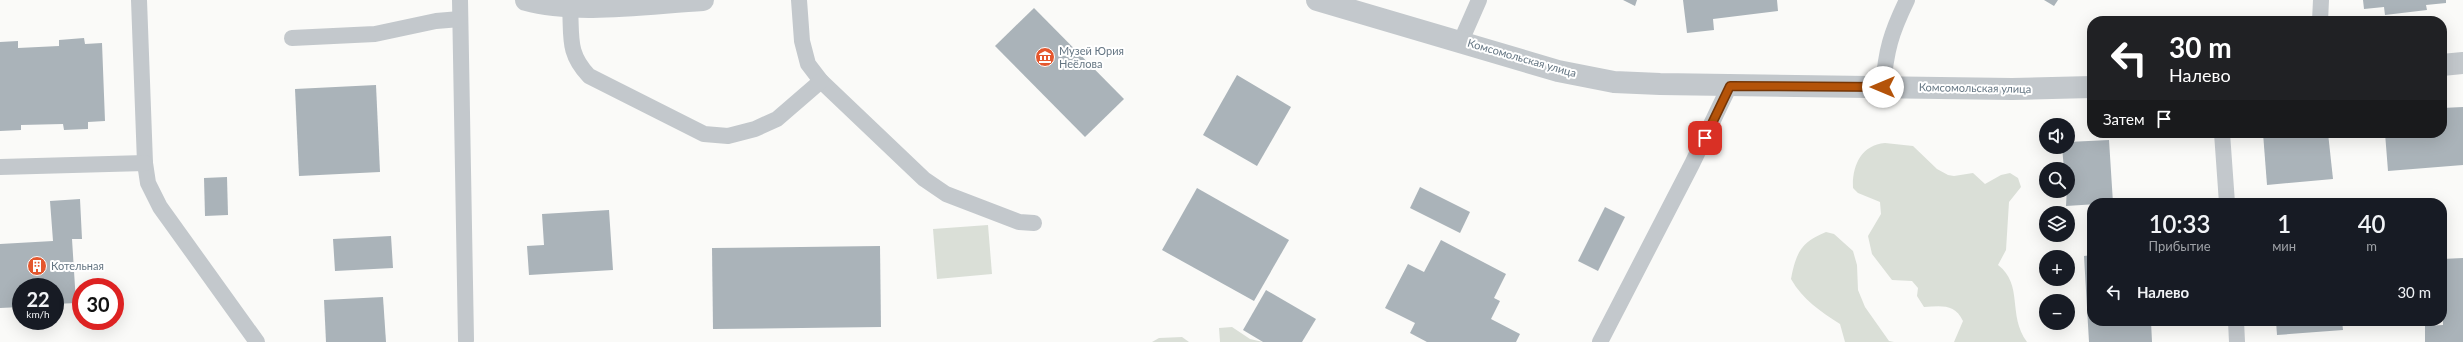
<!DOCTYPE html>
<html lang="ru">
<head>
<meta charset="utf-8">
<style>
	body { margin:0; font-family:Lato,sans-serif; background:#242831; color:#f1f3f6; height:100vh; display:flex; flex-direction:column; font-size:15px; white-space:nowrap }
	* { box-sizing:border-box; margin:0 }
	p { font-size:13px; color:#9ea1a6 }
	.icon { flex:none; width:22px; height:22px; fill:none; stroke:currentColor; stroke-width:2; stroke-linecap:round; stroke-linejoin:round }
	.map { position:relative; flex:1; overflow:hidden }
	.drawer { position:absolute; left:2087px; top:198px; width:360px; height:128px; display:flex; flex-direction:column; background:#171b24; border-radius:16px; box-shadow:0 4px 16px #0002 }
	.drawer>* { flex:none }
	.guide { position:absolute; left:2087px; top:16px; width:360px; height:122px; border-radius:16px; box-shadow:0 4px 16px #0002; background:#202124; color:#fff; overflow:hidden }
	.controls { position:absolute; left:2039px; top:118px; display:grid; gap:8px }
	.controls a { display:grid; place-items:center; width:36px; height:36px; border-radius:50%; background:#171b24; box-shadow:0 4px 16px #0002; font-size:20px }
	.speed { position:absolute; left:12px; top:278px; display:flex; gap:8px; font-size:20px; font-weight:700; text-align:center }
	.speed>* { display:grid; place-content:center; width:52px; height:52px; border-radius:50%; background:#171b24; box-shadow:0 4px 16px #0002; line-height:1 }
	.speed small { font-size:10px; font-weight:400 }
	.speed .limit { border:6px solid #d22; background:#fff; color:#111 }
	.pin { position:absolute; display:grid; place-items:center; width:34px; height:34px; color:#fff; margin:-17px; border-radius:8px; box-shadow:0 2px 6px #0006 }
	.me { position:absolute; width:44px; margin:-22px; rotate:270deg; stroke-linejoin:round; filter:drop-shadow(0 0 3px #0008) }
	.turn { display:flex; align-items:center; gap:14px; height:84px; padding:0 16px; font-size:18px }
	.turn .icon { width:52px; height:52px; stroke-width:2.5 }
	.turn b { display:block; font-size:28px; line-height:34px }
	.then { display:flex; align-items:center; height:38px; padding:0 16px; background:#0003; gap:8px; font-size:15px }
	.eta { display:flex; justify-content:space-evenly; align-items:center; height:68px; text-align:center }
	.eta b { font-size:24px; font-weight:600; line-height:28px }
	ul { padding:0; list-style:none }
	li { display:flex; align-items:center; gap:12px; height:52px; padding:0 16px }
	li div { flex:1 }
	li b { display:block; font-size:15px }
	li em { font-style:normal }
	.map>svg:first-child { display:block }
	.green { fill:#dadfd7 }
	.building { fill:#aab3b9 }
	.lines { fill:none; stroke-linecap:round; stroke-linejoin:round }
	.lane { stroke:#c3c8cc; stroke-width:16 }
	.street { stroke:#c3c8cc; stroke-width:22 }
	.route-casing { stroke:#753606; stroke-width:10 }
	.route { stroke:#b45309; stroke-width:7 }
	.labels { text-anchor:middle; stroke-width:4; stroke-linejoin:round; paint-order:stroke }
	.poi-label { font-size:11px; fill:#657683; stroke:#fff; text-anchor:start }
	.street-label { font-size:11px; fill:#657683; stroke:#fff }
</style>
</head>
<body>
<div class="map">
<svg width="2463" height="342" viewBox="0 0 2463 342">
	<rect width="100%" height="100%" fill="#fafaf8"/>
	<g class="green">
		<path d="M1885 143 1913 146 1937 169 1948 175 1954 176 1973 173 1985 184 2001 175 2010 173 2018 178 2021 187 2009 202 2006 250 1998 265C2024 285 2007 315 2027 342H1954L1963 321C1955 303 1940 306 1924 307L1917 296 1918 288 1912 281 1892 280 1872 254 1868 236 1881 214 1880 202 1858 193 1853 188C1852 166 1861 145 1885 143Z"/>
		<path d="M988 225 992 274 937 279 933 229Z"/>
		<path d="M1826 232 1834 234 1853 251 1857 265 1858 290 1865 307 1889 341 1894 342H1845L1840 324C1820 311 1803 300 1791 279 1796 253 1801 242 1826 232Z"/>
		<path d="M1232 327 1250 339 1263 342H1220L1219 328Z"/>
		<path d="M1182 337 1189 342H1152L1159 338Z"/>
	</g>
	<g class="building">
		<path d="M1623 0H1637L1635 6Z"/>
		<path d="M1683 0H1777L1778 11 1713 19 1714 30 1687 33Z"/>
		<path d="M2044 0H2058L2054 6Z"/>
		<path d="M2363 0H2446V3L2426 5 2427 10 2385 15 2384 7 2364 9Z"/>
		<path d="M1034 8 1124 99 1085 137 995 46Z"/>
		<path d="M84 38 85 44 102 43 105 121 88 122V129L64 130 63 124 21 125V130L0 131V42L18 41V48L59 46V40Z"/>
		<path d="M1237 75 1291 107 1257 166 1203 135Z"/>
		<path d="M376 85 380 172 299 176 295 89Z"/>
		<path d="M2463 107V165L2388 171 2385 133H2442V108Z"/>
		<path d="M2263 133H2328L2333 179 2267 185Z"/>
		<path d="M2109 140 2113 203 2066 206 2068 169H2064L2062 147H2068V142Z"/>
		<path d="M227 177 228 215 205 216 204 178Z"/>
		<path d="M1420 187 1470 212 1460 233 1410 208Z"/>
		<path d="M1197 188 1289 240 1254 301 1162 250Z"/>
		<path d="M80 199 82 239H72L76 303 55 304V287H21V307L0 308V244L53 241 50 201Z"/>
		<path d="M1605 207 1625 217 1598 271 1578 261Z"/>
		<path d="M609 210 613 270 529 275 527 246 544 245 542 214Z"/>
		<path d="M391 236 393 268 335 271 333 239Z"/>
		<path d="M1441 240 1506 274 1494 298 1500 301 1491 319 1520 334 1516 342H1427L1410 333 1415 323 1385 308 1408 264 1424 272Z"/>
		<path d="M880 246 881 327 713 329 712 248Z"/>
		<path d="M2092 255V321H2151L2152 342H2089L2084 256Z"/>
		<path d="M2463 258V342H2425V326L2443 325 2442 259Z"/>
		<path d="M1266 290 1316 319 1302 342H1263L1243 330Z"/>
		<path d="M383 297 386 342H326L324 300Z"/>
		<path d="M2276 321H2342L2343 330 2277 335Z"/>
	</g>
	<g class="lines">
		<g class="lane">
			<path d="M139 0 145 163 148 183 160 207 257 342"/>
			<path d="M460 0 466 340"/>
			<path d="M799 0 802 41 808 64 821 81 924 179 946 194 1019 222 1034 223"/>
			<path d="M570 7C572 37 567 53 589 76L704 134 728 136 755 129 777 119 821 81"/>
			<path d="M2320 21 2321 0"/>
			<path d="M292 38 375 34 436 21 460 19"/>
			<path d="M1461 41 1479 0"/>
			<path d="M1883 87C1886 50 1891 33 1907 0"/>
			<path d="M2222 133 2227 203"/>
			<path d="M0 167 145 163"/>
			<path d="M2236 321 2237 342"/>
			<path d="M1600 342 1692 164 1730 85"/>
		</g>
		<g class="street">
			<path d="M526 0C576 14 649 3 703 0"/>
			<path d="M1317 0 1558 71 1614 82 1660 84 2012 89 2092 87"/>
			<path d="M2442 65 2463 63"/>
		</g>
	</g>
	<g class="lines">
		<g class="route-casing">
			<path id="route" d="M1705 138 1730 86 1883 87"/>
		</g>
		<use href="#route" class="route"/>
	</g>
	<defs>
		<g id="museum-disc" transform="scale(1)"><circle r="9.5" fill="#e4572e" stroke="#fff"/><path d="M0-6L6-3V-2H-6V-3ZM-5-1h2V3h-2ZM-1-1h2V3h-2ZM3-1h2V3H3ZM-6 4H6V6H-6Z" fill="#fff"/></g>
		<g id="building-disc" transform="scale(1)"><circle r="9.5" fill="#e4572e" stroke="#fff"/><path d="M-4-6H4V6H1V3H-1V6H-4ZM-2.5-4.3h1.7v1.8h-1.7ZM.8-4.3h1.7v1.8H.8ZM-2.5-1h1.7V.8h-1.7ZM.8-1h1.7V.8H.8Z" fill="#fff"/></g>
	</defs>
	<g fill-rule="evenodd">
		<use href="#museum-disc" x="1045" y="57"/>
		<use href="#building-disc" x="37" y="266"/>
	</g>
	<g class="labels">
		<g class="poi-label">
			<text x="1059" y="55">Музей Юрия<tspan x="1059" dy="13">Неёлова</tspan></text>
			<text x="51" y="270">Котельная</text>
		</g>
		<g class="street-label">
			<text transform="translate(1522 58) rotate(16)" y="4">Комсомольская улица</text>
			<text transform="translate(1975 88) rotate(1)" y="4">Комсомольская улица</text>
		</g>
	</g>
</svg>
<div class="controls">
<a><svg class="icon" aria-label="sound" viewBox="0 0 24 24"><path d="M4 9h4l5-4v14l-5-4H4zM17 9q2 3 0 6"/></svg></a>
<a><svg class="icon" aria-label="search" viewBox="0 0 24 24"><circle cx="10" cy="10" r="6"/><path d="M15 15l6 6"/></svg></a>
<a><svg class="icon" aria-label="layers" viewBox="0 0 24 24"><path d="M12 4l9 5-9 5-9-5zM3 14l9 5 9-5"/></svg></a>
<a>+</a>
<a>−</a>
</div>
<div class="speed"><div>22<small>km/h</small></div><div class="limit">30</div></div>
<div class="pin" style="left:1705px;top:138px;background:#d93025"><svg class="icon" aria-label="arrive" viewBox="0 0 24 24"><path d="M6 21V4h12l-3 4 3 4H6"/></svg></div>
<svg class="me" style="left:1883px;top:87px" viewBox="-20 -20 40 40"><circle r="19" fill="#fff"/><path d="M0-13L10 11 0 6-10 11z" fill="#b45309"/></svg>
<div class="guide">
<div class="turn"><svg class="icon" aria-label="left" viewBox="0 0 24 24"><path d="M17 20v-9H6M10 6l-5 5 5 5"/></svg><div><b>30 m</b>Налево</div></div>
<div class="then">Затем<svg class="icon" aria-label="arrive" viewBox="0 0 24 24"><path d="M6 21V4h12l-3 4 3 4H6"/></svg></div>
</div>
<section class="drawer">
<div class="eta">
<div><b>10:33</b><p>Прибытие</p></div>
<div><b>1</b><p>мин</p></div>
<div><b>40</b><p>m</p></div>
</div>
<ul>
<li><svg class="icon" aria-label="left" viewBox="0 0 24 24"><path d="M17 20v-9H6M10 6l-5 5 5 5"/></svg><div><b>Налево</b></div><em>30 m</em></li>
</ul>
</section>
</div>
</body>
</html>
